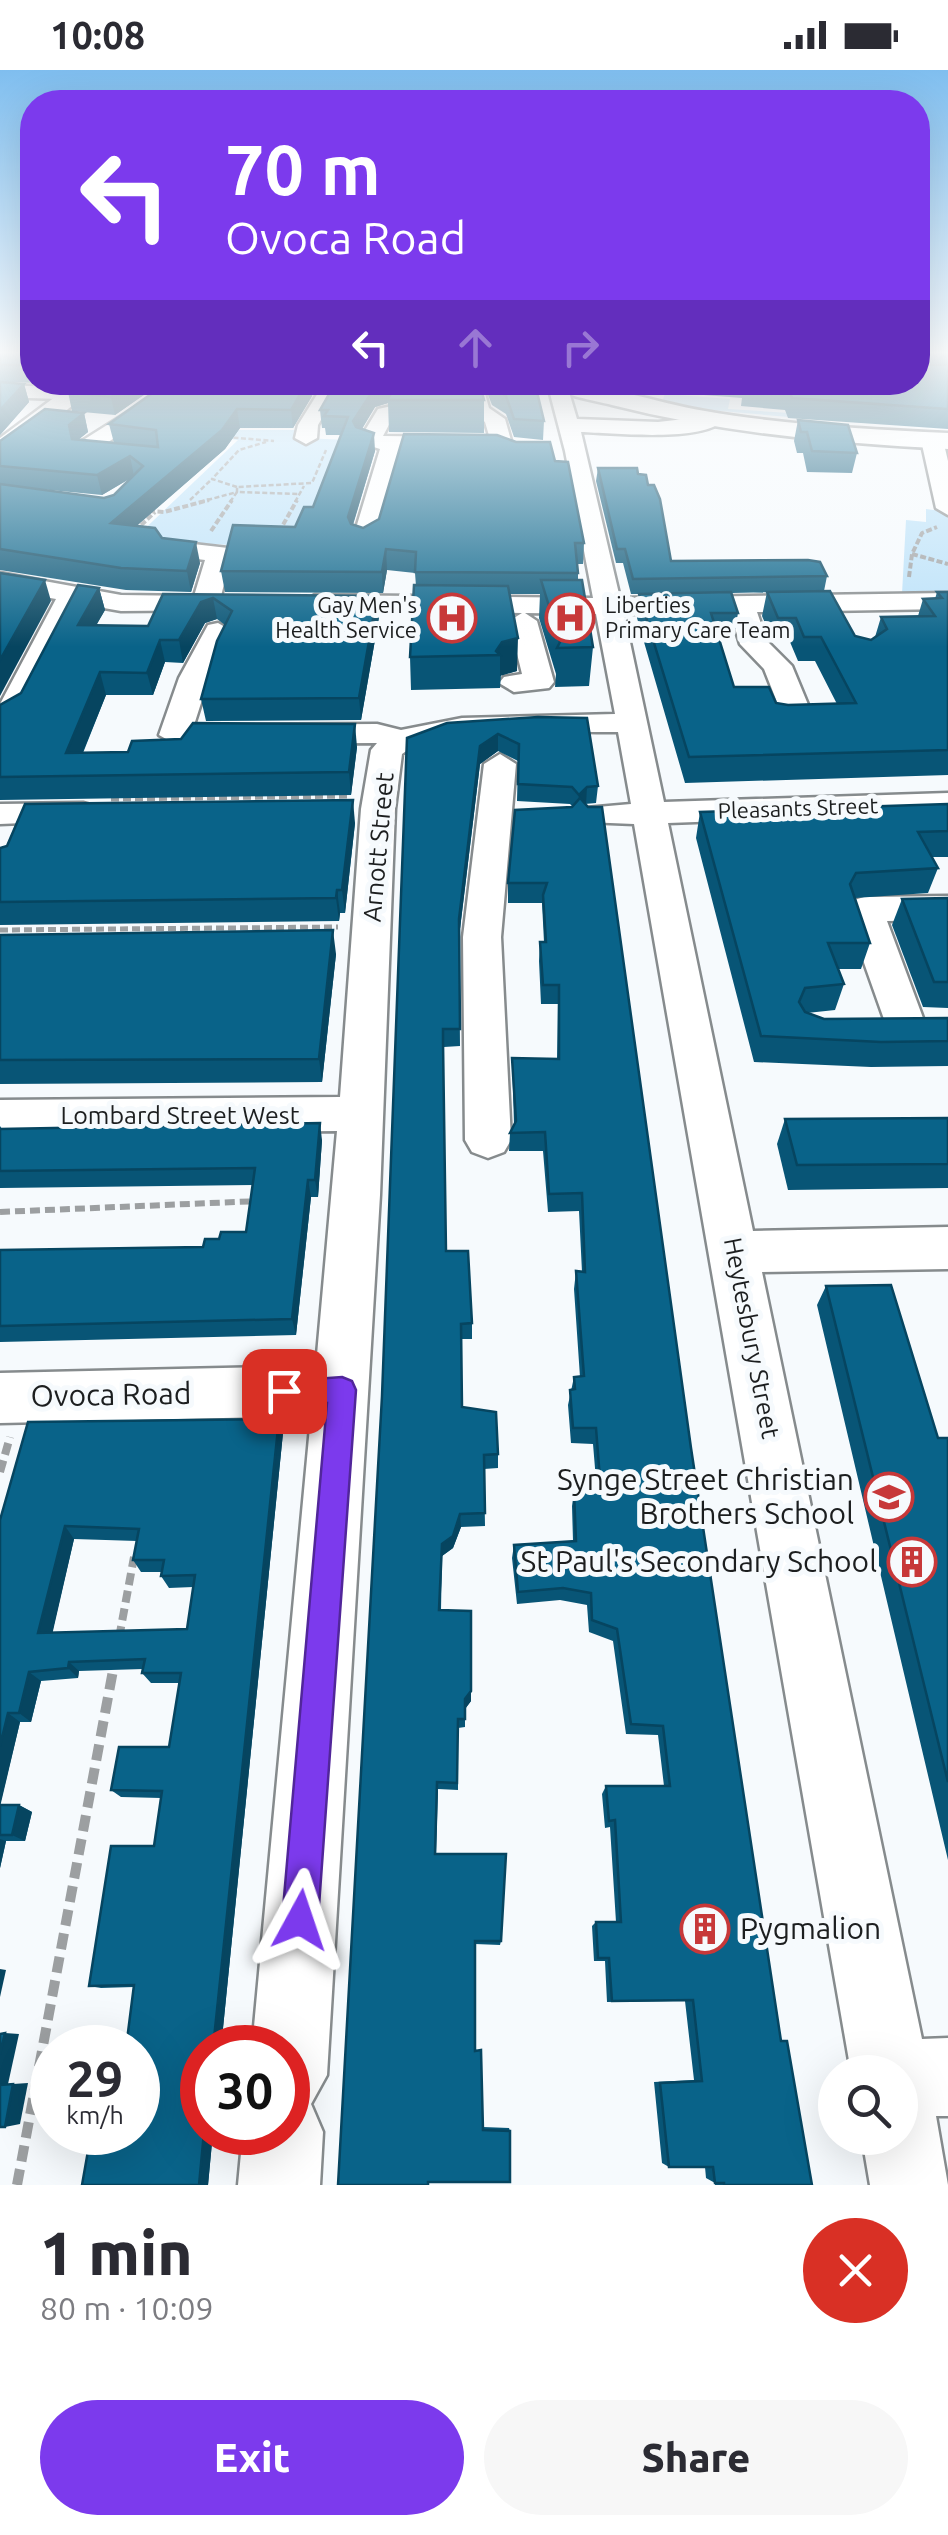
<!DOCTYPE html>
<html lang="en">
<head>
<meta charset="utf-8">
<style>
	body { margin:0; font-family:Ubuntu,sans-serif; background:#f7f7f7; color:#2b2b33; height:100vh; display:flex; flex-direction:column; font-size:38px; white-space:nowrap }
	* { box-sizing:border-box; margin:0 }
	p { font-size:32px; color:#7c7c81 }
	.icon { flex:none; width:55px; height:55px; fill:none; stroke:currentColor; stroke-width:2; stroke-linecap:round; stroke-linejoin:round }
	.map { position:relative; height:2115px; overflow:hidden }
	.panel { display:flex; flex-direction:column; background:#fff; flex:1 }
	.panel>* { flex:none }
	.banner { position:absolute; left:20px; top:20px; width:910px; height:305px; border-radius:40px; box-shadow:0 10px 40px #0002; background:#7c3aed; color:#fff; overflow:hidden }
	.tools { position:absolute; left:818px; top:1985px; display:grid; gap:20px }
	.tools a { display:grid; place-items:center; width:100px; height:100px; border-radius:50%; background:#fff; box-shadow:0 10px 40px #0002; font-size:50px }
	.speed { position:absolute; left:30px; top:1955px; display:flex; gap:20px; font-size:50px; font-weight:700; text-align:center }
	.speed>* { display:grid; place-content:center; width:130px; height:130px; border-radius:50%; background:#fff; box-shadow:0 10px 40px #0002; line-height:1 }
	.speed small { font-size:25px; font-weight:400 }
	.speed .limit { border:15px solid #d22; background:#fff; color:#111 }
	.pin { position:absolute; display:grid; place-items:center; width:85px; height:85px; color:#fff; margin:-42px; border-radius:20px; box-shadow:0 5px 15px #0006 }
	.me { position:absolute; width:110px; margin:-55px; rotate:5deg; stroke-linejoin:round; filter:drop-shadow(0 0 8px #0008) }
	.turn { display:flex; align-items:center; gap:35px; height:210px; padding:0 40px; font-size:45px }
	.turn .icon { width:130px; height:130px; stroke-width:2.5 }
	.turn b { display:block; font-size:70px; line-height:85px }
	.lanes { display:flex; align-items:center; height:95px; padding:0 40px; background:#0003; justify-content:center; gap:50px; direction:ltr }
	.lanes .off { opacity:.35 }
	.round { display:grid; place-items:center; flex:none; width:105px; height:105px; border-radius:52px; background:#f7f7f7 }
	.overview { display:flex; align-items:center; justify-content:space-between; height:170px; padding:0 40px }
	h1 { font-size:60px; font-weight:800; line-height:75px }
	.cta { display:flex; gap:20px; margin-top:auto; padding:20px 40px }
	.cta a { flex:1; height:115px; border-radius:60px; background:#7c3aed; color:#fff; font-size:40px; font-weight:800; line-height:115px; text-align:center }
	.cta a+a { background:#f7f7f7; color:#2b2b33 }
	.status { display:flex; justify-content:space-between; align-items:center; height:70px; padding:0 50px; background:#fff; direction:ltr }
	.status svg { height:28px; fill:currentColor }
	.map>svg:first-child { display:block }
	.green { fill:#bae1f9 }
	.lines { fill:none; stroke-linecap:round; stroke-linejoin:round }
	.minor-casing { stroke:#868b8d; stroke-width:5 }
	.major-casing { stroke:#868b8d; stroke-width:5 }
	.path-far5 { stroke:#9c9fa1; stroke-width:2.5; stroke-dasharray:5 2.5; stroke-linecap:butt }
	.path-far4 { stroke:#9c9fa1; stroke-width:4; stroke-dasharray:6 2.5; stroke-linecap:butt }
	.path-far3 { stroke:#9c9fa1; stroke-width:5; stroke-dasharray:8 4; stroke-linecap:butt }
	.path-far2 { stroke:#9c9fa1; stroke-width:6; stroke-dasharray:10 5; stroke-linecap:butt }
	.path-far1 { stroke:#9c9fa1; stroke-width:8; stroke-dasharray:12 6; stroke-linecap:butt }
	.path { stroke:#9c9fa1; stroke-width:10; stroke-dasharray:16 8; stroke-linecap:butt }
	.minor { fill:#fff; fill-rule:evenodd }
	.major { fill:#fff; fill-rule:evenodd }
	.wall { fill:#085576; fill-rule:evenodd }
	.shaded-wall { fill:#064560 }
	.building { fill:#096389; stroke:#064560; stroke-width:2.5; fill-rule:evenodd }
	.route { fill:#7c3aed; stroke:#51269a; stroke-width:2.5 }
	.labels { text-anchor:middle; stroke-width:10; stroke-linejoin:round; paint-order:stroke }
	.far-poi-label { font-size:22px; fill:#1c1e1f; stroke:#f6fafd; text-anchor:end }
	.far-street-label { font-size:22px; fill:#1c1e1f; stroke:#f6fafd }
	.street-label { font-size:25px; fill:#1c1e1f; stroke:#f6fafd }
	.near-street-label { font-size:30px; fill:#1c1e1f; stroke:#f6fafd }
	.near-poi-label { font-size:30px; fill:#1c1e1f; stroke:#f6fafd; text-anchor:end }
</style>
</head>
<body>
<div class="status"><b>10:08</b><svg viewBox="0 0 49 12"><path d="M0 12V9h3v3zM5 12V6h3v6zM10 12V3h3v9zM15 12V0h3v12zM26 1h20v11H26zM47 4h2v5h-2z"/></svg></div>
<div class="map">
<svg width="948" height="2115" viewBox="0 0 948 2115">
	<rect width="100%" height="100%" fill="#f6fafd"/>
	<g class="green">
		<path d="M665 324 730 329 728 339 821 345 823 350 675 337 661 334Z"/>
		<path d="M191 360H306L302 368 348 370 289 478 133 470 238 370 188 364Z"/>
		<path d="M926 439 948 442V523L902 524 906 450 926 452Z"/>
	</g>
	<g class="lines">
		<g class="minor-casing">
			<g id="minor">
				<path d="M240 312H343L318 355 317 368 306 374 295 368 298 355 318 323 249 318Z"/>
				<path d="M436 312 482 313 489 338 505 349 512 374 509 379H493L485 352 470 341 466 322 438 318Z"/>
				<path d="M547 312H566L577 349 658 352 711 346 721 352C699 372 612 363 581 362L620 528 948 523V539L757 542 767 571 792 596 809 637 794 646 779 637 764 599 740 574 730 542 624 544 664 732 948 723V743L668 753 753 1161 948 1157V1199L762 1202 922 1969 948 1968V2046H936L948 2115H870L862 2068H900V2002H851L634 754 586 752 581 745 586 738 631 734 618 662C564 663 446 651 402 684L395 739 380 1125 327 2005 311 2034 323 2062 320 2115H238L243 2062H288V1978H252L311 1346 0 1353V1303L316 1296 337 1061 0 1064V1030L340 1027 361 739 371 680 377 673 175 674 159 665 179 608 208 555 218 553 232 561 209 608 194 655 377 654 401 660 462 648 615 644 596 544 525 543 537 551 554 612 549 618 514 622 499 613 504 607 522 604 509 551 522 543 315 541 302 533 315 525 593 528 565 381Z"/>
				<path d="M0 315 58 317 68 323 58 329 0 327Z"/>
				<path d="M408 317 418 323 410 342 392 349 383 366 461 367 472 373 461 379H402L377 468 365 475 356 473 353 468 380 379 358 372 378 339 392 336 401 319Z"/>
				<path d="M161 321 171 327 168 331 104 375 139 381V391L77 384V374Z"/>
				<path d="M932 364 943 370 948 391V445L936 438 921 370Z"/>
				<path d="M176 472 228 478 232 483 221 526 231 528 234 534 231 540 121 541 81 534 25 644 0 659V634L56 529 0 519V503L121 525 194 526 205 490 167 485 163 480 167 475Z"/>
				<path d="M500 684 516 694 501 867 511 1070 504 1082 488 1088 472 1082 465 1070 463 867 484 694Z"/>
				<path d="M83 733 95 736 100 743 95 750 0 754V734Z"/>
				<path d="M948 826V850L887 851 926 956 920 966 905 971 890 966 845 839 851 831 864 827Z"/>
			</g>
		</g>
		<g class="major-casing">
			<g id="major">
				<path d="M75 312H102L9 386 0 388V368Z"/>
				<path d="M548 312C601 312 652 332 705 341 785 355 867 359 948 363V379C834 373 723 363 612 335 593 330 561 326 548 312Z"/>
			</g>
		</g>
		<g class="path-far5">
			<path d="M226 367 274 371"/>
			<path d="M237 417 212 409 239 380 266 372"/>
			<path d="M190 430 212 409"/>
			<path d="M200 432 237 422V417L312 413 326 380"/>
			<path d="M230 432 237 422 300 424"/>
			<path d="M295 432 304 416"/>
		</g>
		<g class="path-far4">
			<path d="M149 441 164 442 209 430"/>
			<path d="M135 461 155 442"/>
			<path d="M211 461 232 430"/>
			<path d="M279 462 297 430"/>
			<path d="M912 484 948 494"/>
			<path d="M909 507 912 484 922 463 937 457"/>
		</g>
		<g class="path-far3">
			<path d="M111 729 349 726"/>
			<path d="M0 860 338 857"/>
		</g>
		<path class="path-far2" d="M0 1142 259 1131"/>
		<g class="path-far1">
			<path d="M0 1402 10 1367"/>
			<path d="M119 1568 134 1487"/>
		</g>
		<path class="path" d="M17 2115 114 1595"/>
		<use href="#minor" class="minor"/>
		<use href="#major" class="major"/>
	</g>
	<g class="wall">
		<path d="M0 281H32V312L45 313 2 312 24 314 29 332 0 365Z"/>
		<path d="M918 281H948V359L788 348 785 340 741 336 742 328 666 322 667 314 652 312H918Z"/>
		<path d="M81 312H310L312 326 293 358H240L225 379 136 456 162 468 200 493 191 522 126 520 0 500V371L84 343 88 362 79 369 114 373 109 354 164 316 158 315 115 345 72 341 68 322ZM131 408 114 425 104 428 29 418 102 425Z"/>
		<path d="M336 312H405L406 316 398 317 397 319 484 330V363L389 362 388 333 375 337 362 359 375 381 353 455 363 458 555 391 584 473 583 494H578V510L593 577 589 616 555 617 556 604 539 548 540 524H510L517 601 501 605 500 618 411 620 410 587 416 516 415 503 387 500 383 523 225 522 221 501 295 457 313 437 341 365H326L325 358H322L320 340Z"/>
		<path d="M483 312H532L544 351 543 370 514 367 506 344 492 335Z"/>
		<path d="M798 350 857 383 852 403 807 402 803 383H797L794 371Z"/>
		<path d="M598 398 638 404 648 415 671 491 827 506 824 521 732 523 738 543 734 566 718 567 734 617 776 633 788 635 837 634 815 591H798L790 572H773L762 546 767 522 855 566 871 570 875 567 881 547 918 546 923 529H935L937 522H948V705L685 713 637 548 639 524H631L623 493H616L596 411Z"/>
		<path d="M99 518 105 540 96 555 148 556 163 524 377 526 379 547 361 650 206 651 201 629 225 555 217 549 205 553 183 593 165 592 153 625H106L83 683 357 677 351 725 0 730V635L21 623Z"/>
		<path d="M538 647 598 716 596 733 585 734 691 1378 781 1971 812 2115H715V2113L706 2108 705 2097H669L662 2093 654 2012 694 2010 685 1931 607 1932 605 1891H594L592 1856 596 1852H616L610 1757 605 1758 602 1724 606 1716H664L658 1665 626 1664 613 1571 589 1562 587 1535 560 1530 517 1534 512 1488 514 1475 573 1471 572 1436 574 1422H597L593 1374 571 1373 568 1335 574 1307H580L574 1219 576 1201 582 1202 579 1141 548 1142 543 1081H509L510 1063 514 1054 512 988 557 989 558 934H541L539 891 540 872H544L542 833H508V813L572 736 570 734 517 731 518 691 498 681 480 694 459 867 460 976 444 977 443 989 446 1181 472 1253V1269H461L462 1337 498 1384V1398L484 1399 485 1456 461 1457 453 1478 442 1486 441 1540 471 1631 465 1639V1657L458 1658V1720L438 1719 436 1784 501 1871 500 1875 475 1874V1981L483 2057 509 2058 510 2061 429 2112V2115H338L382 1326 407 668Z"/>
		<path d="M948 734V787H932L938 798 928 823 855 828 870 873 861 899H838L844 914 835 940 807 943 824 949 948 948V996L871 997 754 992 696 768 700 742Z"/>
		<path d="M355 753 345 843H340L339 851 0 855V778Z"/>
		<path d="M948 828V938L923 937 892 855 902 829Z"/>
		<path d="M0 865 336 884 322 1012 0 1014Z"/>
		<path d="M948 1048V1118L788 1120 777 1074 785 1049Z"/>
		<path d="M0 1056 2 1059 322 1070 318 1127H311L296 1265 0 1272V1180L203 1177 219 1169 246 1162 253 1115 0 1118Z"/>
		<path d="M826 1216 938 1368H948V1790L817 1235Z"/>
		<path d="M279 1349 283 1363 221 1978H202V2062H213L208 2115 138 2062 134 1917 101 1918 89 1916 154 1776 161 1728 121 1727 111 1720 169 1677 179 1613H151L142 1603 143 1599 79 1601 78 1608 41 1611 31 1652H20L0 1735H19L32 1742 25 1771H6L0 1798V1450ZM74 1469 137 1471 133 1490 141 1502H162L161 1506 169 1518 193 1517 187 1559 52 1563Z"/>
	</g>
	<g class="shaded-wall">
		<path d="M132 312H157L158 315 115 345 111 327Z"/>
		<path d="M307 312H310L312 326 293 358 291 340Z"/>
		<path d="M390 312H405L406 316 398 317 391 330H387L388 333 375 337 355 370 353 351 374 319Z"/>
		<path d="M24 314 29 332 0 365V340Z"/>
		<path d="M237 339 240 358 225 379 116 474 111 453Z"/>
		<path d="M84 343 88 362 73 374 69 355Z"/>
		<path d="M374 363 375 381 349 467 348 447Z"/>
		<path d="M130 386 134 406 102 425 97 405Z"/>
		<path d="M196 472 200 493 191 522 187 501Z"/>
		<path d="M386 479 387 500 383 523 382 502Z"/>
		<path d="M45 510 51 531 0 626V590Z"/>
		<path d="M99 518 105 540 84 577 78 555Z"/>
		<path d="M377 526 379 547 361 650 359 628Z"/>
		<path d="M213 528 217 549 205 553 183 593 179 570 201 532Z"/>
		<path d="M518 568 517 601 500 606V585L496 581 502 572Z"/>
		<path d="M160 570 165 592 153 625 147 603Z"/>
		<path d="M100 602 106 625 73 706 66 683Z"/>
		<path d="M355 654 357 677 351 725 349 702Z"/>
		<path d="M498 664V681L480 694 459 867 460 976 459 849 480 676Z"/>
		<path d="M587 717 586 734 578 743 579 725Z"/>
		<path d="M353 730 355 753 345 843 342 820Z"/>
		<path d="M337 820 340 843 339 851 336 828Z"/>
		<path d="M333 860 336 884 322 1012 319 989Z"/>
		<path d="M320 1053 322 1070 318 1127 315 1110Z"/>
		<path d="M308 1110 311 1127 296 1265 292 1249Z"/>
		<path d="M279 1349 283 1363 221 1978H213Z"/>
		<path d="M460 1444 461 1457 453 1478 442 1486 440 1551 442 1474Z"/>
		<path d="M65 1456 74 1469 50 1574 38 1563Z"/>
		<path d="M471 1552V1631L465 1639V1629Z"/>
		<path d="M69 1592 79 1601 78 1608 68 1598Z"/>
		<path d="M29 1602 41 1611 31 1652 19 1643Z"/>
		<path d="M8 1643 20 1652 0 1737V1676Z"/>
		<path d="M19 1735 32 1742 25 1771 12 1765Z"/>
		<path d="M0 1769 6 1771 0 1798Z"/>
		<path d="M0 1899 6 1900 0 1927Z"/>
		<path d="M5 1963 19 1964 8 2014H0V1984Z"/>
		<path d="M28 2013 20 2054 5 2057 13 2014Z"/>
		<path d="M204 2062H213L208 2115H199Z"/>
	</g>
	<g class="building">
		<rect x="0" y="281" width="32" height="14"/>
		<path d="M918 281H920V295H948V339L792 328 789 320 744 317 745 312H918Z"/>
		<path d="M0 312 24 314 0 340Z"/>
		<path d="M81 312H132L111 327 68 322Z"/>
		<path d="M168 312H307L291 340 237 339 222 360 111 453 155 458 162 468 196 472 187 501 121 498 0 479V414L104 428 114 425 143 396 130 386 97 405 0 396V371L45 339 84 343 69 355 72 369 158 377 156 360 109 354Z"/>
		<path d="M336 312H390L389 315 374 319 353 351 356 357 374 363 348 447 351 454 363 458 379 449 404 364 497 365 516 372H550L555 391 568 392 584 473H575L578 503 415 502 416 482 386 479 382 502 221 501 233 455 295 457 304 437H313L348 347 324 346 328 340H320Z"/>
		<path d="M410 312H468L482 322 484 330H387L393 320 409 315Z"/>
		<path d="M490 312H532L537 322 544 351 514 349 506 326 492 317Z"/>
		<path d="M798 350 848 355 857 383 812 381 807 362H801Z"/>
		<path d="M598 398H637L638 404 646 405 648 415H654L660 429 671 491 808 490 820 492 827 506 633 509 625 479H617Z"/>
		<path d="M0 503 45 510 0 590Z"/>
		<path d="M541 510H582L593 577 557 578 560 572Z"/>
		<path d="M78 515 99 518 78 555 148 556 163 524 377 526 359 628 201 629 217 571 232 541 213 528 201 532 179 570H160L147 603 100 602 66 683 128 682 132 671 181 669 193 653 355 654 349 702 0 707V635L21 623Z"/>
		<path d="M414 515 508 516 518 568 502 572 496 581 500 585 410 587Z"/>
		<path d="M830 521 855 566 871 570 887 559 881 547 935 546 923 529 942 528 937 522H948V680L689 687 639 524 731 522 738 543H711L734 617H769L776 633 788 635 856 633 821 567H804L796 548H778L767 522Z"/>
		<path d="M538 647 587 648 598 716 587 717 579 725 572 717 518 714 519 674 498 664 480 676 459 849 460 959H443V972L446 1181H468L472 1253 461 1254 462 1337 496 1342 498 1384 484 1385 485 1443 460 1444 453 1466 442 1474 439 1540 471 1541V1621L465 1629V1649H458L457 1713 437 1712 435 1784H506L501 1871H475V1981L481 1980 483 2060 510 2061V2112H428V2115H338L382 1326 407 668 447 653Z"/>
		<path d="M580 728 588 737H602L691 1378 781 1971H787L812 2115H724V2113H715L713 2097H669L660 2013 702 2011 693 1930 612 1931 609 1888H598L596 1852H621L615 1750 609 1751 606 1716H670L663 1656 631 1654 617 1559 592 1550 591 1523 563 1518 518 1522 514 1475 576 1471 574 1422H601L596 1358H573L570 1320 575 1319 574 1307 584 1306 576 1201 585 1202 582 1123 549 1124 545 1062 510 1063 516 1051 512 988 559 989V915H543L540 872H546L543 825 547 813H508L515 740 572 737Z"/>
		<path d="M353 730 342 820H337L336 828 0 832V778L7 776 25 734Z"/>
		<path d="M948 734V761L918 762 938 798 856 803 850 814 870 873H828L844 914 805 918 799 932 805 942 824 949 948 948V971L881 972 761 966 700 742Z"/>
		<path d="M948 828V912H934L902 829Z"/>
		<path d="M333 860 319 989 0 990V865Z"/>
		<path d="M948 1048V1094L797 1095 785 1049Z"/>
		<path d="M320 1053 315 1110H308L292 1249 0 1256V1180L203 1177 205 1169H219L221 1162H246L255 1098 0 1101V1059Z"/>
		<path d="M891 1215 938 1368H948V1712L826 1216Z"/>
		<path d="M279 1349 213 1978H202V2062H204L199 2115H82L91 2064H78V2062H138V1978H126L134 1915 89 1916 111 1776H154L162 1721 111 1720 119 1677H169L181 1603H142L145 1589 69 1592 68 1598 29 1602 19 1643H8L0 1676V1450L28 1352ZM65 1456 139 1459 133 1490H164L161 1506 195 1505 187 1559 38 1563Z"/>
		<path d="M0 1735H19L12 1765H0Z"/>
		<path d="M5 1963 0 1984V1964Z"/>
		<path d="M13 2014 5 2057H0V2015Z"/>
	</g>
	<linearGradient id="sky" x2="0" y2="1"><stop stop-color="#7fbeef"/><stop offset="0.49" stop-color="#fbfdfe"/><stop offset="1" stop-color="#fbfdfe" stop-opacity="0"/></linearGradient>
	<rect width="948" height="577" fill="url(#sky)"/>
	<path class="route" d="M342 1307 352 1311 356 1320 318 1850 313 1863 300 1868 287 1863 282 1850 327 1333 275 1330 271 1321 275 1312Z"/>
	<defs>
		<g id="hospital-ring" transform="scale(2.5)"><circle r="9.5" fill="#f6fafd" stroke="#c73839" stroke-width="1.5"/><path d="M-5-5h3v3.5h4V-5h3V5h-3V1.5h-4V5h-3Z" fill="#c73839"/></g>
		<g id="school-ring" transform="scale(2.5)"><circle r="9.5" fill="#f6fafd" stroke="#c73839" stroke-width="1.5"/><path d="M0-5L7-2L0 1L-7-2ZM-4 1L0 2.5L4 1V4Q0 6-4 4Z" fill="#c73839"/></g>
		<g id="building-ring" transform="scale(2.5)"><circle r="9.5" fill="#f6fafd" stroke="#c73839" stroke-width="1.5"/><path d="M-4-6H4V6H1V3H-1V6H-4ZM-2.5-4.3h1.7v1.8h-1.7ZM.8-4.3h1.7v1.8H.8ZM-2.5-1h1.7V.8h-1.7ZM.8-1h1.7V.8H.8Z" fill="#c73839"/></g>
	</defs>
	<g fill-rule="evenodd">
		<use href="#hospital-ring" x="452" y="548"/>
		<use href="#hospital-ring" x="570" y="548"/>
		<use href="#school-ring" x="889" y="1427"/>
		<use href="#building-ring" x="912" y="1492"/>
		<use href="#building-ring" x="705" y="1859"/>
	</g>
	<g class="labels">
		<g class="far-poi-label">
			<text x="417" y="543">Gay Men's<tspan x="417" dy="25">Health Service</tspan></text>
			<text x="605" y="543" text-anchor="start">Liberties<tspan x="605" dy="25">Primary Care Team</tspan></text>
		</g>
		<g class="far-street-label">
			<text transform="translate(798 738) rotate(-2)" y="8">Pleasants Street</text>
		</g>
		<g class="street-label">
			<text transform="translate(378 777) rotate(-85)" y="9">Arnott Street</text>
			<text x="180" y="1054">Lombard Street West</text>
			<text transform="translate(752 1268) rotate(79)" y="9">Heytesbury Street</text>
		</g>
		<g class="near-street-label">
			<text transform="translate(111 1325) rotate(-1)" y="10">Ovoca Road</text>
		</g>
		<g class="near-poi-label">
			<text x="854" y="1420">Synge Street Christian<tspan x="854" dy="34">Brothers School</tspan></text>
			<text x="877" y="1502">St Paul's Secondary School</text>
			<text x="740" y="1869" text-anchor="start">Pygmalion</text>
		</g>
	</g>
</svg>
<div class="tools">
<a><svg class="icon" aria-label="search" viewBox="0 0 24 24"><circle cx="10" cy="10" r="6"/><path d="M15 15l6 6"/></svg></a>
</div>
<div class="speed"><div>29<small>km/h</small></div><div class="limit">30</div></div>
<div class="pin" style="left:284px;top:1321px;background:#d93025"><svg class="icon" aria-label="arrive" viewBox="0 0 24 24"><path d="M6 21V4h12l-3 4 3 4H6"/></svg></div>
<svg class="me" style="left:300px;top:1850px" viewBox="-20 -20 40 40"><path d="M0-17L14 15 0 8-14 15z" fill="#7c3aed" stroke="#fff" stroke-width="4"/></svg>
<div class="banner">
<div class="turn"><svg class="icon" aria-label="left" viewBox="0 0 24 24"><path d="M17 20v-9H6M10 6l-5 5 5 5"/></svg><div><b>70 m</b>Ovoca Road</div></div>
<div class="lanes"><svg class="icon" aria-label="left" viewBox="0 0 24 24"><path d="M17 20v-9H6M10 6l-5 5 5 5"/></svg><svg class="icon off" aria-label="ahead" viewBox="0 0 24 24"><path d="M12 20V5M6 11l6-6 6 6"/></svg><svg class="icon off" aria-label="right" viewBox="0 0 24 24"><path d="M7 20v-9h11M14 6l5 5-5 5"/></svg></div>
</div>
</div>
<section class="panel">
<div class="overview"><div><h1>1 min</h1><p>80 m · 10:09</p></div><a class="round" style="background:#d93025;color:#fff"><svg class="icon" aria-label="close" viewBox="0 0 24 24"><path d="M6 6l12 12M18 6L6 18"/></svg></a></div>
<div class="cta"><a>Exit</a><a>Share</a></div>
</section>
</body>
</html>
